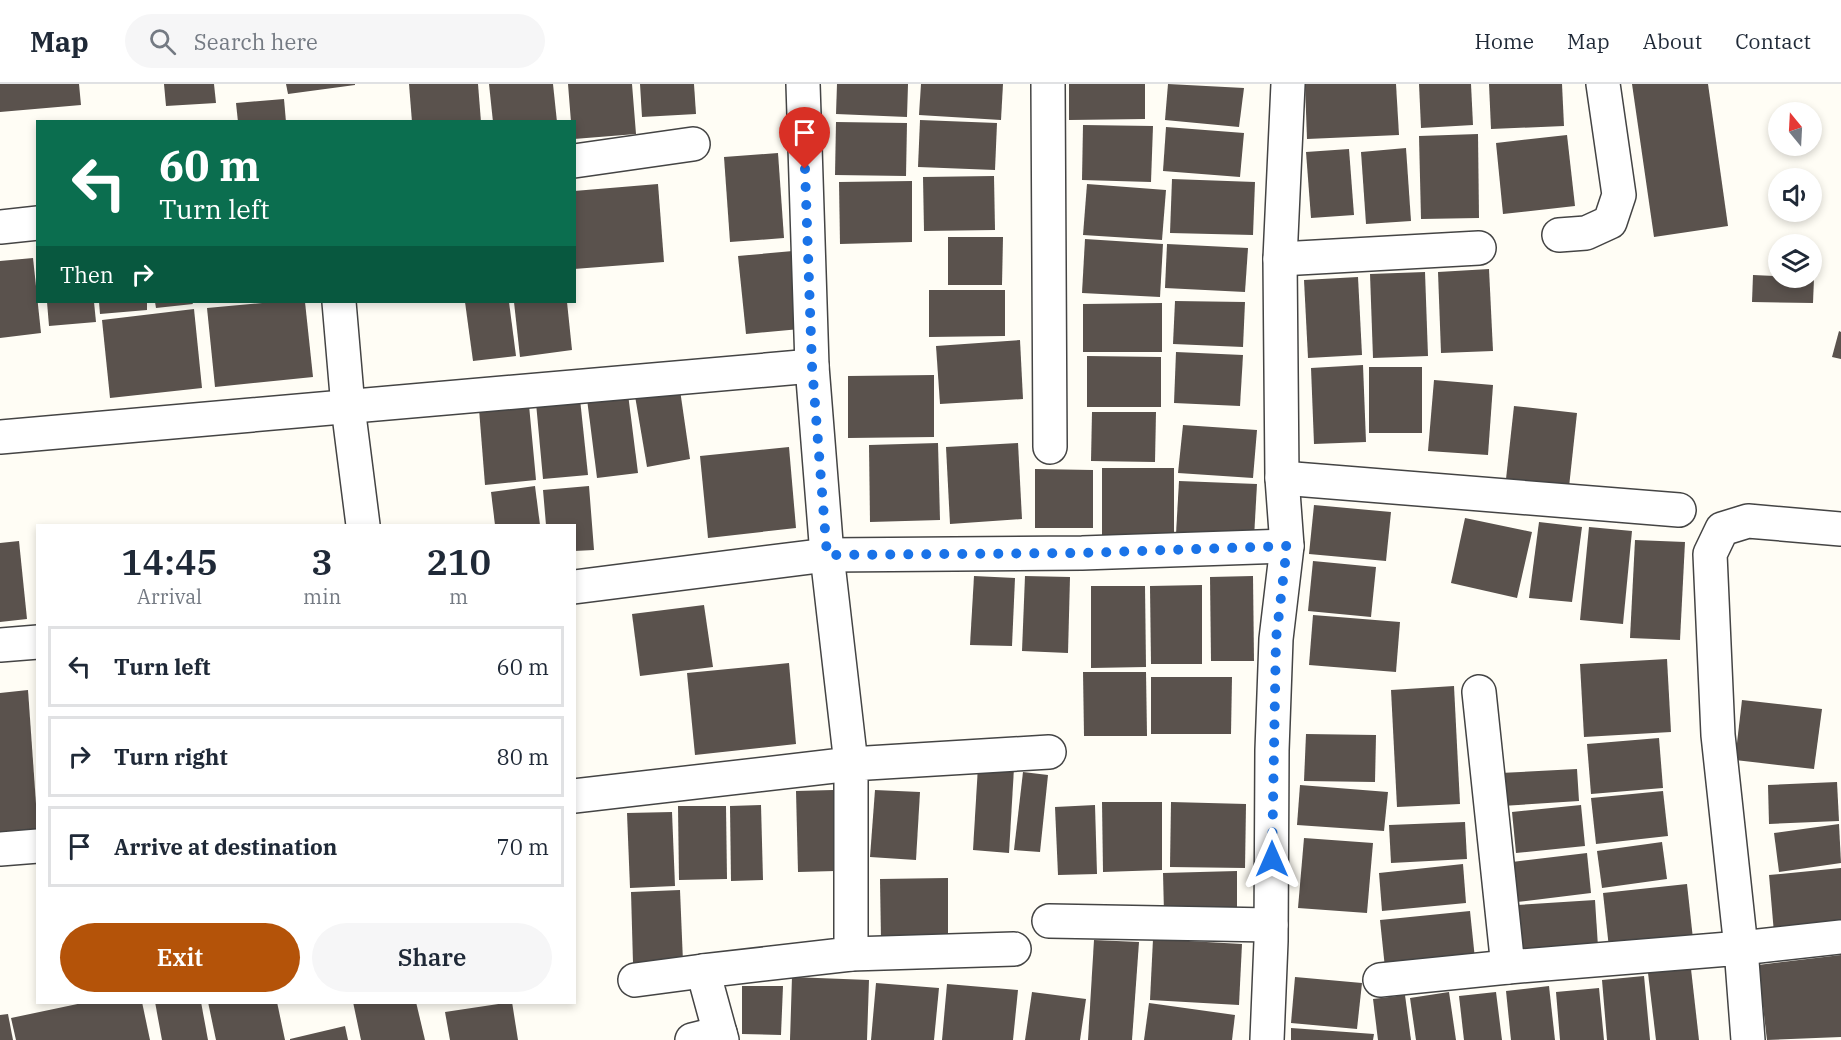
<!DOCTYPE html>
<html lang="en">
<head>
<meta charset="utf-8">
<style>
	body { margin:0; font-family:"IBM Plex Serif",serif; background:#f6f6f7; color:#1f2937; height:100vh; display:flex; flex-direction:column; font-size:22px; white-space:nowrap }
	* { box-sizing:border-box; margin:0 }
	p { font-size:20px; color:#747a83 }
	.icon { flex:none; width:33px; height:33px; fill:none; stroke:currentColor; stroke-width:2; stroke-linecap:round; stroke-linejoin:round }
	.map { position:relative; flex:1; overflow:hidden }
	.sheet { position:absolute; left:36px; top:440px; width:540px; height:480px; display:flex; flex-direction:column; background:#fff; border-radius:0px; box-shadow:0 3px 9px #0003 }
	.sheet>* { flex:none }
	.guide { position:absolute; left:36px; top:36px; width:540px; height:183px; border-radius:0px; box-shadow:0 3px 9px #0003; background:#0b6e4f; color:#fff; overflow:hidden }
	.needle { width:39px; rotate:342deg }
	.buttons { position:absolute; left:1768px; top:18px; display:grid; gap:12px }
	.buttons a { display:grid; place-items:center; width:54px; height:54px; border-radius:50%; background:#fff; box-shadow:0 3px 9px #0003; font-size:30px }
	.pin { position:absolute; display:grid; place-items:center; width:51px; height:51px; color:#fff; margin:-62px -26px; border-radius:50% 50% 50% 0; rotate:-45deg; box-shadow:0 0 6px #0007 }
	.pin .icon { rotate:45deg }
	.me { position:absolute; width:66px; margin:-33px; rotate:0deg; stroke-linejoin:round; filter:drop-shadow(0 0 4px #0008) }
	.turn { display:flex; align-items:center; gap:21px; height:126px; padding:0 24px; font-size:27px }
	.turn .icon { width:78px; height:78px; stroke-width:2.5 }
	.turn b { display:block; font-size:42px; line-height:51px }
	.then { display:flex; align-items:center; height:57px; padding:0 24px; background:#0003; gap:12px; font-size:22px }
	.eta { display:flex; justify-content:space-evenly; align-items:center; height:102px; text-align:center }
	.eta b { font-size:36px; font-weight:600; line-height:42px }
	.cta { display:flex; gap:12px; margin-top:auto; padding:12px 24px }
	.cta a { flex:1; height:69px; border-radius:36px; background:#b45309; color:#fff; font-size:24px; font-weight:600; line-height:69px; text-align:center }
	.cta a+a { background:#f6f6f7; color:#1f2937 }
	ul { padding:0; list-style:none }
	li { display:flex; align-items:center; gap:18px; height:81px; margin:0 12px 9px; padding:0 12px; border:3px solid #e0e1e3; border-radius:0px }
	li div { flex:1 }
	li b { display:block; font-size:22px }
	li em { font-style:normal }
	header { display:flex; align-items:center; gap:36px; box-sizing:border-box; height:84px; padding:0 30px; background:#fff; border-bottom:2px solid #e0e1e3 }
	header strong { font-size:28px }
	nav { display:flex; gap:33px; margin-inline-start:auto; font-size:21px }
	.search { width:420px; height:54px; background:#f6f6f7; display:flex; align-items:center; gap:15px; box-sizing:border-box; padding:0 21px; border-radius:33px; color:#747a83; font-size:22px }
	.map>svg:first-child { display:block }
	.building { fill:#5a524d }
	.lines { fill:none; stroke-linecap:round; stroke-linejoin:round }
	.minor-casing { stroke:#444; stroke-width:36 }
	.minor { stroke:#fff; stroke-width:33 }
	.route { stroke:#1a73e8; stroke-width:10; stroke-dasharray:0 18 }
</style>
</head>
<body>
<header>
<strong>Map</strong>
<div class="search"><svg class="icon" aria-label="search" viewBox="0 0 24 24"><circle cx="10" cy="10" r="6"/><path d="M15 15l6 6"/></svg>Search here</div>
<nav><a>Home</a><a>Map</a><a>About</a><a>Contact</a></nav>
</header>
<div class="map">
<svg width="1841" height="956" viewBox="0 0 1841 956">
	<rect width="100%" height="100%" fill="#fffdf5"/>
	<g class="building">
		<path d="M0 0H79L81 21 0 28Z"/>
		<path d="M164 0H214L216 19 166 22Z"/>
		<path d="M286 0H355V1L288 10Z"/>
		<path d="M409 0H478L481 38H412Z"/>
		<path d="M489 0H553L557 38H493Z"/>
		<path d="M568 0H632L636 50 574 55V38H571Z"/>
		<path d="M640 0H694L696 30 642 33Z"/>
		<path d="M837 0H908L907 33 836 30Z"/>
		<path d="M921 0H1003L1001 36 919 31Z"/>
		<path d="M1069 0H1145V35L1069 36Z"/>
		<path d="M1168 0 1244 4 1239 43 1165 36Z"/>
		<path d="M1305 0H1396L1399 51 1307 55Z"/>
		<path d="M1419 0H1471L1473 41 1421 44Z"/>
		<path d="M1489 0H1562L1564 42 1491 45Z"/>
		<path d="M1632 0H1708L1728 142 1654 153Z"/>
		<path d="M284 15 286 38H238L236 19Z"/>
		<path d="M920 36 997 39 995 86 918 83Z"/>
		<path d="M836 38 907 39 906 92 835 91Z"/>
		<path d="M1083 41 1153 42 1151 98 1082 96Z"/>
		<path d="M1166 43 1244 49 1240 93 1163 87Z"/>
		<path d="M1478 50 1479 134 1421 135 1419 52Z"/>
		<path d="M1567 51 1575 122 1503 130 1496 59Z"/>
		<path d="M1406 64 1411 137 1366 140 1361 68Z"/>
		<path d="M1349 65 1354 131 1311 134 1306 68Z"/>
		<path d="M778 69 784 154 730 158 724 73Z"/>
		<path d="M994 92 995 146 924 147 923 93Z"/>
		<path d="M1172 95 1255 98 1253 151 1170 149Z"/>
		<path d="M912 97V158L840 160 839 98Z"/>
		<path d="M658 100 664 178 574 185V107Z"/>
		<path d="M1087 100 1166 106 1162 156 1083 151Z"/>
		<path d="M948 153H1003L1002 201H948Z"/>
		<path d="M1085 155 1163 160 1160 213 1082 209Z"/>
		<path d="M1167 160 1248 164 1245 208 1165 204Z"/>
		<path d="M793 167 800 245 746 250 738 172Z"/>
		<path d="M33 174 41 249 0 254V177Z"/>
		<path d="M1489 185 1493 267 1441 269 1438 188Z"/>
		<path d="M1425 188 1428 272 1373 274 1370 190Z"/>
		<path d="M1753 191 1814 194 1813 219 1752 218Z"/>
		<path d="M1358 193 1362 271 1308 274 1304 196Z"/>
		<path d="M929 206H1005V252L929 253Z"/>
		<path d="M1175 217 1245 218 1243 263 1173 260Z"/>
		<path d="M47 218H94L96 238 49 242Z"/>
		<path d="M99 218H147V226L100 230Z"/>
		<path d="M155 218H192L193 220 156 224Z"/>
		<path d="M273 218H305L313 293 215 303 207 224Z"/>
		<path d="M465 218H509L516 272 473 277Z"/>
		<path d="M514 218H567L572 266 520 273Z"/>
		<path d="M1162 219V268H1083V220Z"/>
		<path d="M194 225 202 304 110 314 102 236Z"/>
		<path d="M1839 247 1841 248V275L1832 273Z"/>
		<path d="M1020 256 1023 315 940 320 936 262Z"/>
		<path d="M1176 268 1243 271 1240 322 1174 319Z"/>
		<path d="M1087 272 1161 273V323H1087Z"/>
		<path d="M1363 281 1366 358 1314 360 1311 284Z"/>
		<rect x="1369" y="283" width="53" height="66"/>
		<path d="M934 291V353L848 354V292Z"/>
		<path d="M1434 296 1493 301 1488 371 1428 367Z"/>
		<path d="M679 299 690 375 647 383 634 306Z"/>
		<path d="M628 310 638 389 597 394 587 315Z"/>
		<path d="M580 315 588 391 543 395 536 319Z"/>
		<path d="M529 321 536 396 485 401 479 325Z"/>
		<path d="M1514 322 1577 329 1569 403 1506 395Z"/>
		<path d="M1092 328H1156L1155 378 1091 377Z"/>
		<path d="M1183 341 1257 346 1253 394 1178 389Z"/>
		<path d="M938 359 940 436 870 438 869 361Z"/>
		<path d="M1018 359 1022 435 950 440 946 363Z"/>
		<path d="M789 363 796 444 708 454 700 372Z"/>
		<rect x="1102" y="384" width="72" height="69"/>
		<path d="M1035 385 1093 386V444H1035Z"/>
		<path d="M1179 397 1257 400 1254 454 1176 450Z"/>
		<path d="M535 402 540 441H495L491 408Z"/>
		<path d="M589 402 594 466 574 467V441H546L543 406Z"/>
		<path d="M1314 421 1391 428 1386 477 1309 470Z"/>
		<path d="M1465 434 1532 448 1517 514 1451 499Z"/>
		<path d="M1539 438 1582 443 1572 518 1529 514Z"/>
		<path d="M1589 443 1632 447 1623 540 1580 536Z"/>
		<path d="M1635 456 1685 458 1680 556 1630 554Z"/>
		<path d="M19 457 27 535 0 538V459Z"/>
		<path d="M1313 477 1376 483 1371 533 1308 527Z"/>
		<path d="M974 492 1015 494 1012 562 970 561Z"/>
		<path d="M1025 492 1070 493 1068 569 1022 567Z"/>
		<path d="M1253 492 1254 577H1211L1210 493Z"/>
		<path d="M1202 501V580H1151L1150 502Z"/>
		<path d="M1091 502H1145L1146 583 1091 584Z"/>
		<path d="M704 521 713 583 640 592 632 530Z"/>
		<path d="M1313 531 1400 538 1396 588 1309 581Z"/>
		<path d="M1667 575 1671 648 1584 653 1580 580Z"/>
		<path d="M789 579 796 660 695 671 687 589Z"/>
		<path d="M1083 588H1146L1147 652H1084Z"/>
		<path d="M1151 593H1232L1231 650H1151Z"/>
		<path d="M1454 602 1460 720 1397 723 1391 606Z"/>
		<path d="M28 606 38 748 0 751V609Z"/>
		<path d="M1742 616 1822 625 1814 685 1735 676Z"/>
		<path d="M1306 650 1376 651 1375 698 1304 697Z"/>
		<path d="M1659 654 1663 704 1591 710 1587 660Z"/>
		<path d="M978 682 1014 684 1009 769 973 766Z"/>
		<path d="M1577 685 1579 717 1502 722 1500 689Z"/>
		<path d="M1023 688 1048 691 1040 768 1014 766Z"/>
		<path d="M1837 698 1839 737 1769 740 1768 701Z"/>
		<path d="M1300 701 1388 708 1384 747 1297 741Z"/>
		<path d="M833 706 835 787 798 788 796 707Z"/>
		<path d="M875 706 920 708 916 776 870 773Z"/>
		<path d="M1663 707 1668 752 1596 760 1591 714Z"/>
		<path d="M1102 718H1162V786L1103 788Z"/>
		<path d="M1171 718 1246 720 1245 784 1170 783Z"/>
		<path d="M761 721 763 796 731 797 730 722Z"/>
		<path d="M1095 721 1097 790 1058 791 1055 723Z"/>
		<path d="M1581 721 1585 762 1516 769 1512 728Z"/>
		<path d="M678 722H726L727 795 679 796Z"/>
		<path d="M672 728 675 802 630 804 627 729Z"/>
		<path d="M1465 738 1467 775 1391 779 1389 741Z"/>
		<path d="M1839 740 1841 779 1779 788 1774 749Z"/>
		<path d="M1304 754 1373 759 1367 829 1298 824Z"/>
		<path d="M1662 758 1667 795 1602 804 1597 767Z"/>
		<path d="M1587 769 1591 809 1517 818 1512 778Z"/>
		<path d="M1463 780 1466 819 1382 827 1379 789Z"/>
		<path d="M1841 784V843L1774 849 1769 791Z"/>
		<path d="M1237 787V827L1164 829 1163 789Z"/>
		<path d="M948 794V855L881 856 880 795Z"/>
		<path d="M1687 800 1693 855 1609 864 1603 809Z"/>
		<path d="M680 806 683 878 633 879 631 808Z"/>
		<path d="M1595 816 1598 863 1520 868 1517 821Z"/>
		<path d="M1470 827 1475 875 1385 884 1380 836Z"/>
		<path d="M1153 855 1242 860 1239 921 1150 916Z"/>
		<path d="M1094 856 1139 858 1132 956H1088Z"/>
		<path d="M1841 871V953L1767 956 1758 881Z"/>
		<path d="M1691 885 1699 956H1656L1648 889Z"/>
		<path d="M1644 892 1650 956H1607L1602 896Z"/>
		<path d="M792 893 869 896 867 956H790Z"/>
		<path d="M1295 893 1362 899 1357 945 1291 939Z"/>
		<path d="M876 899 939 904 934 956H871Z"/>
		<path d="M947 900 1018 906 1013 956H942Z"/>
		<path d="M742 902H783L781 951 742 950Z"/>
		<path d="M1549 902 1555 956H1511L1506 907Z"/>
		<path d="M1599 904 1604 956H1560L1556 908Z"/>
		<path d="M1032 908 1086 915 1080 956H1025Z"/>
		<path d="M1449 908 1456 956H1416L1410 914Z"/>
		<path d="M1496 908 1502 956H1464L1459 912Z"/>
		<path d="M1405 911 1411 956H1378L1373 915Z"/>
		<path d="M87 918H142L150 956H16L11 934Z"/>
		<path d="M155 918H201L208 956H162Z"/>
		<path d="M208 918H277L285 956H216Z"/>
		<path d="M353 918H416L425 956H361Z"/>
		<path d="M512 918 518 956H450L445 928Z"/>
		<path d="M1149 919 1235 931 1232 956H1144Z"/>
		<path d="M8 930 13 956H0V931Z"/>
		<path d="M345 942 348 956H290V955Z"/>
		<path d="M1291 944 1374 950 1373 956H1291Z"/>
	</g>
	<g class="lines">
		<g class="minor-casing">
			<g id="minor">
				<path d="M1048 0 1050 363"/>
				<path d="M574 77 693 60"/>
				<path d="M0 143 38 139"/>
				<path d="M1559 151 1586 149 1610 138 1619 111 1603 0"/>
				<path d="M1280 175 1479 164"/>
				<path d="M339 218 348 323 363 441"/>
				<path d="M0 353 812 282"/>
				<path d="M1282 394 1679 426"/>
				<path d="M1841 445 1748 437 1722 445 1710 470 1718 651 1741 864 1841 853"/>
				<path d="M574 503 827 471 1082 469 1287 462"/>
				<path d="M0 561 38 558"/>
				<path d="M1479 608 1508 883 1741 864 1748 956"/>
				<path d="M574 712 851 680 827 471 812 282 803 0"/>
				<path d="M0 765 38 762"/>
				<path d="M1049 837 1271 841"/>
				<path d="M851 870 1014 865"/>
				<path d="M635 896 703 887"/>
				<path d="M1380 896 1508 883"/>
				<path d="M720 949 703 887 851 870V680L1049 668"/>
				<path d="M692 956 720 949 722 956"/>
				<path d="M1267 956 1271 857 1272 666 1276 555 1287 462 1282 394 1280 175 1288 0"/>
			</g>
		</g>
		<use href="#minor" class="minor"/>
	</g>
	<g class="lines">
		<path class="route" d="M805 85 812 282 827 471 1082 469 1287 462 1276 555 1272 775"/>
	</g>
</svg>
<div class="buttons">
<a><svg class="needle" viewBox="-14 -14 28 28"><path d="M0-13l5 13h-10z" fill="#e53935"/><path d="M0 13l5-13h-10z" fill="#747a83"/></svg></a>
<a><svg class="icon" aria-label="sound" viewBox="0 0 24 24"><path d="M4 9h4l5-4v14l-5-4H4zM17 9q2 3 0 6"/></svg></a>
<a><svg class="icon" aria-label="layers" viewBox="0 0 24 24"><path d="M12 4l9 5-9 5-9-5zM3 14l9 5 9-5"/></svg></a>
</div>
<div class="pin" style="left:805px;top:85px;background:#d93025"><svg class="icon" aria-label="arrive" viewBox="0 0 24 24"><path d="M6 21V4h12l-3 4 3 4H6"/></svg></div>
<svg class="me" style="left:1272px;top:775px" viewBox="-20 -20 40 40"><path d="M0-17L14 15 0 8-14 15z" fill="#1a73e8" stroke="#fff" stroke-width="4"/></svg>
<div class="guide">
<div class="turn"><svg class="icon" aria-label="left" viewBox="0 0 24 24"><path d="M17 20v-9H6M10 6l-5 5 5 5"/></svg><div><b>60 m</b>Turn left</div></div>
<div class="then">Then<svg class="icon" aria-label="right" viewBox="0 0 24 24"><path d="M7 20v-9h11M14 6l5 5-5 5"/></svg></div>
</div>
<section class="sheet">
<div class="eta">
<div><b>14:45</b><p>Arrival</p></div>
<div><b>3</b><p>min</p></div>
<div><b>210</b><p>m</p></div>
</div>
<ul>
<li><svg class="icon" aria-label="left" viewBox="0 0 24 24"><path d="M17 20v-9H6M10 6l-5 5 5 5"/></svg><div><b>Turn left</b></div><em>60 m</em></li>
<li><svg class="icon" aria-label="right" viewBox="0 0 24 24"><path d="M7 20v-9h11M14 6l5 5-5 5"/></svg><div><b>Turn right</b></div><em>80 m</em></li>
<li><svg class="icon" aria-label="arrive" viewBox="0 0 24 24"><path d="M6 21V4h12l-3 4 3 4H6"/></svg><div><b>Arrive at destination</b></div><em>70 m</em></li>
</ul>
<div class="cta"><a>Exit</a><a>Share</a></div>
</section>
</div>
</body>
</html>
